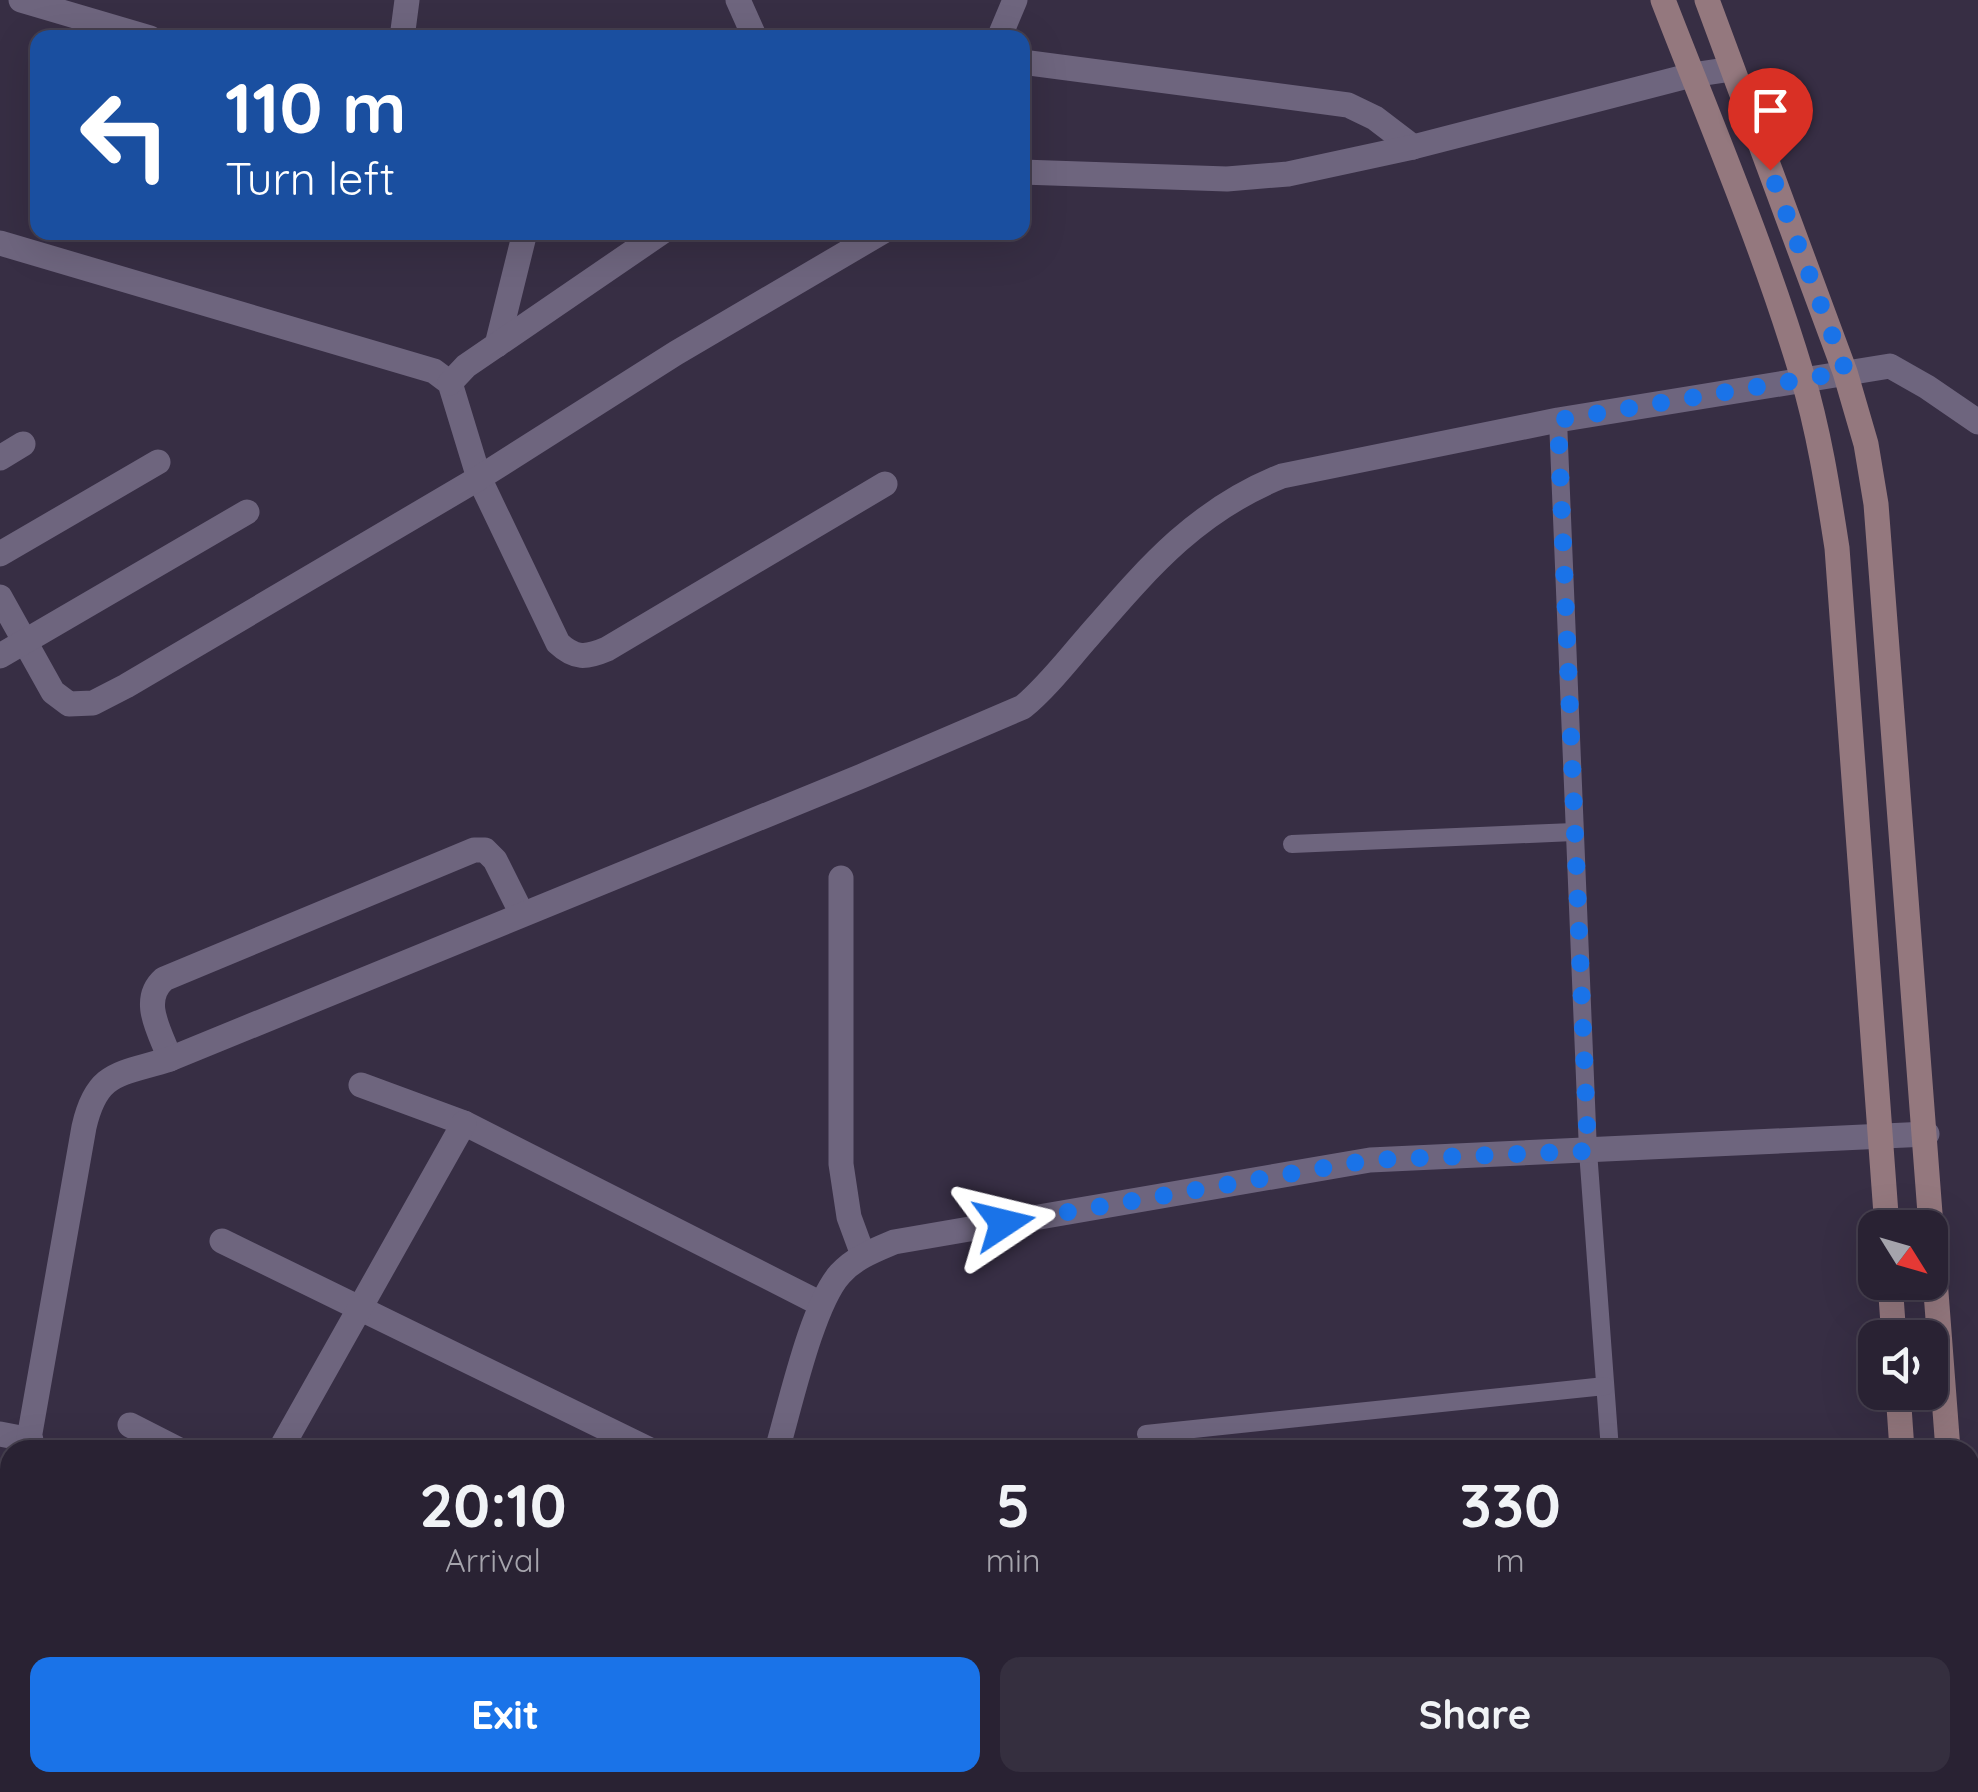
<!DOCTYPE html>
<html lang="en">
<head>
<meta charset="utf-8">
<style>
	body { margin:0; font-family:Quicksand,sans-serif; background:#352f3f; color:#f1f3f6; height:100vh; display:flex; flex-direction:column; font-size:38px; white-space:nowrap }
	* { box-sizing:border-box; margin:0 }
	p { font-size:32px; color:#a5a4ac }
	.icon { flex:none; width:55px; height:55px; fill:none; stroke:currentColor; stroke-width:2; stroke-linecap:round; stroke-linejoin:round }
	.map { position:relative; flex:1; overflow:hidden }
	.panel { position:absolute; left:0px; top:1440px; width:1980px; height:352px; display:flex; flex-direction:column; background:#292233; border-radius:30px 30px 0 0; box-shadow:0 10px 40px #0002,0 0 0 2px #453f4e }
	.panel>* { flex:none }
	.banner { position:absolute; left:30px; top:30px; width:1000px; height:210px; border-radius:20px; box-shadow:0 10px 40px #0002,0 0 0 2px #453f4e; background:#1a4fa0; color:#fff; overflow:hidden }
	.needle { width:65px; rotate:127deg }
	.controls { position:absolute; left:1858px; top:1210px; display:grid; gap:20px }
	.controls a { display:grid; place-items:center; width:90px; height:90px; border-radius:20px; background:#292233; box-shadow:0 10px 40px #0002,0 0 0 2px #453f4e; font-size:50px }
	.pin { position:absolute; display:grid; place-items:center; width:85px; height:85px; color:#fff; margin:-102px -42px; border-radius:50% 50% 50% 0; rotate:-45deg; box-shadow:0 0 10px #0007 }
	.pin .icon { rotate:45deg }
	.me { position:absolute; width:110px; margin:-55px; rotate:80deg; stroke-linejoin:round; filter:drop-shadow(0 0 8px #0008) }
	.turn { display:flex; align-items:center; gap:35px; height:210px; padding:0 30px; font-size:45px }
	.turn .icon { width:130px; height:130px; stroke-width:2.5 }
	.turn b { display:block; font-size:70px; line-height:85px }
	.eta { display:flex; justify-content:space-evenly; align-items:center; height:170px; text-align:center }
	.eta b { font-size:60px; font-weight:800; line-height:70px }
	.primary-button { display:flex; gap:20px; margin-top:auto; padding:20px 30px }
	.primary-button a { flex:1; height:115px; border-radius:20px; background:#1a73e8; color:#fff; font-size:40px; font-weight:800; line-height:115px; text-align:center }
	.primary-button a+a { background:#352f3f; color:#f1f3f6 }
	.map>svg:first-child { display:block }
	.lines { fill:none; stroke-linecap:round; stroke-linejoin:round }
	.lane { stroke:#6e657e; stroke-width:18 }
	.street { stroke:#6e657e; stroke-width:25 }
	.secondary { stroke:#94787e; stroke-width:25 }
	.route { stroke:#1a73e8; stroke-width:18; stroke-dasharray:0 32.4 }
</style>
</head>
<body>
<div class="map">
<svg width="1978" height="1792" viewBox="0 0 1978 1792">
	<rect width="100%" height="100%" fill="#372e44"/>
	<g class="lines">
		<g class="lane">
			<path d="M1558 420 1588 1151 1610 1450"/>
			<path d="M1292 844 1574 832"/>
			<path d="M1146 1434 1605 1386"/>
		</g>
		<g class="street">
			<path d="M21 0 150 38"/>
			<path d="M738 0 755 38"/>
			<path d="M402 38 407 0"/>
			<path d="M999 38 1015 0"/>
			<path d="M1022 62 1348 105 1375 118 1413 147"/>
			<path d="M1022 172 1227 179 1288 174 1413 147 1692 75 1732 69"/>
			<path d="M0 243 434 371 450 383 479 478 558 643C575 659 586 658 607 649L885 484"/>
			<path d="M497 345 525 232"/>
			<path d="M450 383 466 366 662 232"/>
			<path d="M0 458 23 444"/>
			<path d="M0 554 158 462"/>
			<path d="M0 597 53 692 69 704 93 703 126 686 479 478 676 353 882 232"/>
			<path d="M0 656 247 512"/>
			<path d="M841 878V1164L849 1217 863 1255"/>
			<path d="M170 1059C161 1033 139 1001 164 979L474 850H485L495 860 522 914"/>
			<path d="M361 1085 464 1123 821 1304"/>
			<path d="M222 1241 650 1450"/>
			<path d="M130 1425 179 1450"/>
			<path d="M0 1434 31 1440"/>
			<path d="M27 1450 84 1127C97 1070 120 1075 170 1059L862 776 1023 707C1047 687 1066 662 1087 638 1147 569 1195 511 1282 476L1558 420 1890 366 1927 387 1978 422"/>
			<path d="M280 1450 464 1123"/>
			<path d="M777 1450C790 1406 812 1305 840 1274 854 1258 875 1250 894 1242L1370 1160 1927 1134"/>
			<path d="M0 1524 10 1497"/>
			<path d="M0 1712 10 1715"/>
			<path d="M199 1782 225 1792"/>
			<path d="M681 1792 684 1782"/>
		</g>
		<g class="secondary">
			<path d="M1663 0C1711 124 1764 248 1802 375 1819 431 1828 490 1837 548L1887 1228"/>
			<path d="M1707 0 1845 372 1866 444 1876 504 1948 1450"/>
			<path d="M1890 1282 1894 1338"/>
			<path d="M1898 1392 1902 1450"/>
			<path d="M1970 1636 1978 1696"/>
			<path d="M1937 1782 1939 1792"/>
		</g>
	</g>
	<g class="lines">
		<path class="route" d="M1004 1223 1370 1160 1588 1151 1558 420 1846 372 1770 170"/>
	</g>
</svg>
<div class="controls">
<a><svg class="needle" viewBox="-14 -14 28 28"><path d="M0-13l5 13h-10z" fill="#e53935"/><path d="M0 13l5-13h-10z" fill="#a5a4ac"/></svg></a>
<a><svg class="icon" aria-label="sound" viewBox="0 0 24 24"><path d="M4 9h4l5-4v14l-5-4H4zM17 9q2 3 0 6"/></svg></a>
</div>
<div class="pin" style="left:1770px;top:170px;background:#d93025"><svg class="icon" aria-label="arrive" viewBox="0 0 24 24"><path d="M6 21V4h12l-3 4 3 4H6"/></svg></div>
<svg class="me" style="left:1004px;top:1223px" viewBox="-20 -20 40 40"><path d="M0-17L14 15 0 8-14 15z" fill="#1a73e8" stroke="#fff" stroke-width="4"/></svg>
<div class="banner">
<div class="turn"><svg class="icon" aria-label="left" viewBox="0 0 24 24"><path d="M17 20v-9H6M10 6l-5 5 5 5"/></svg><div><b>110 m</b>Turn left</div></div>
</div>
<section class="panel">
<div class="eta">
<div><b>20:10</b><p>Arrival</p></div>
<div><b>5</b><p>min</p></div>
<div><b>330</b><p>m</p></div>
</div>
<div class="primary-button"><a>Exit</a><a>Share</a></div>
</section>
</div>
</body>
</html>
